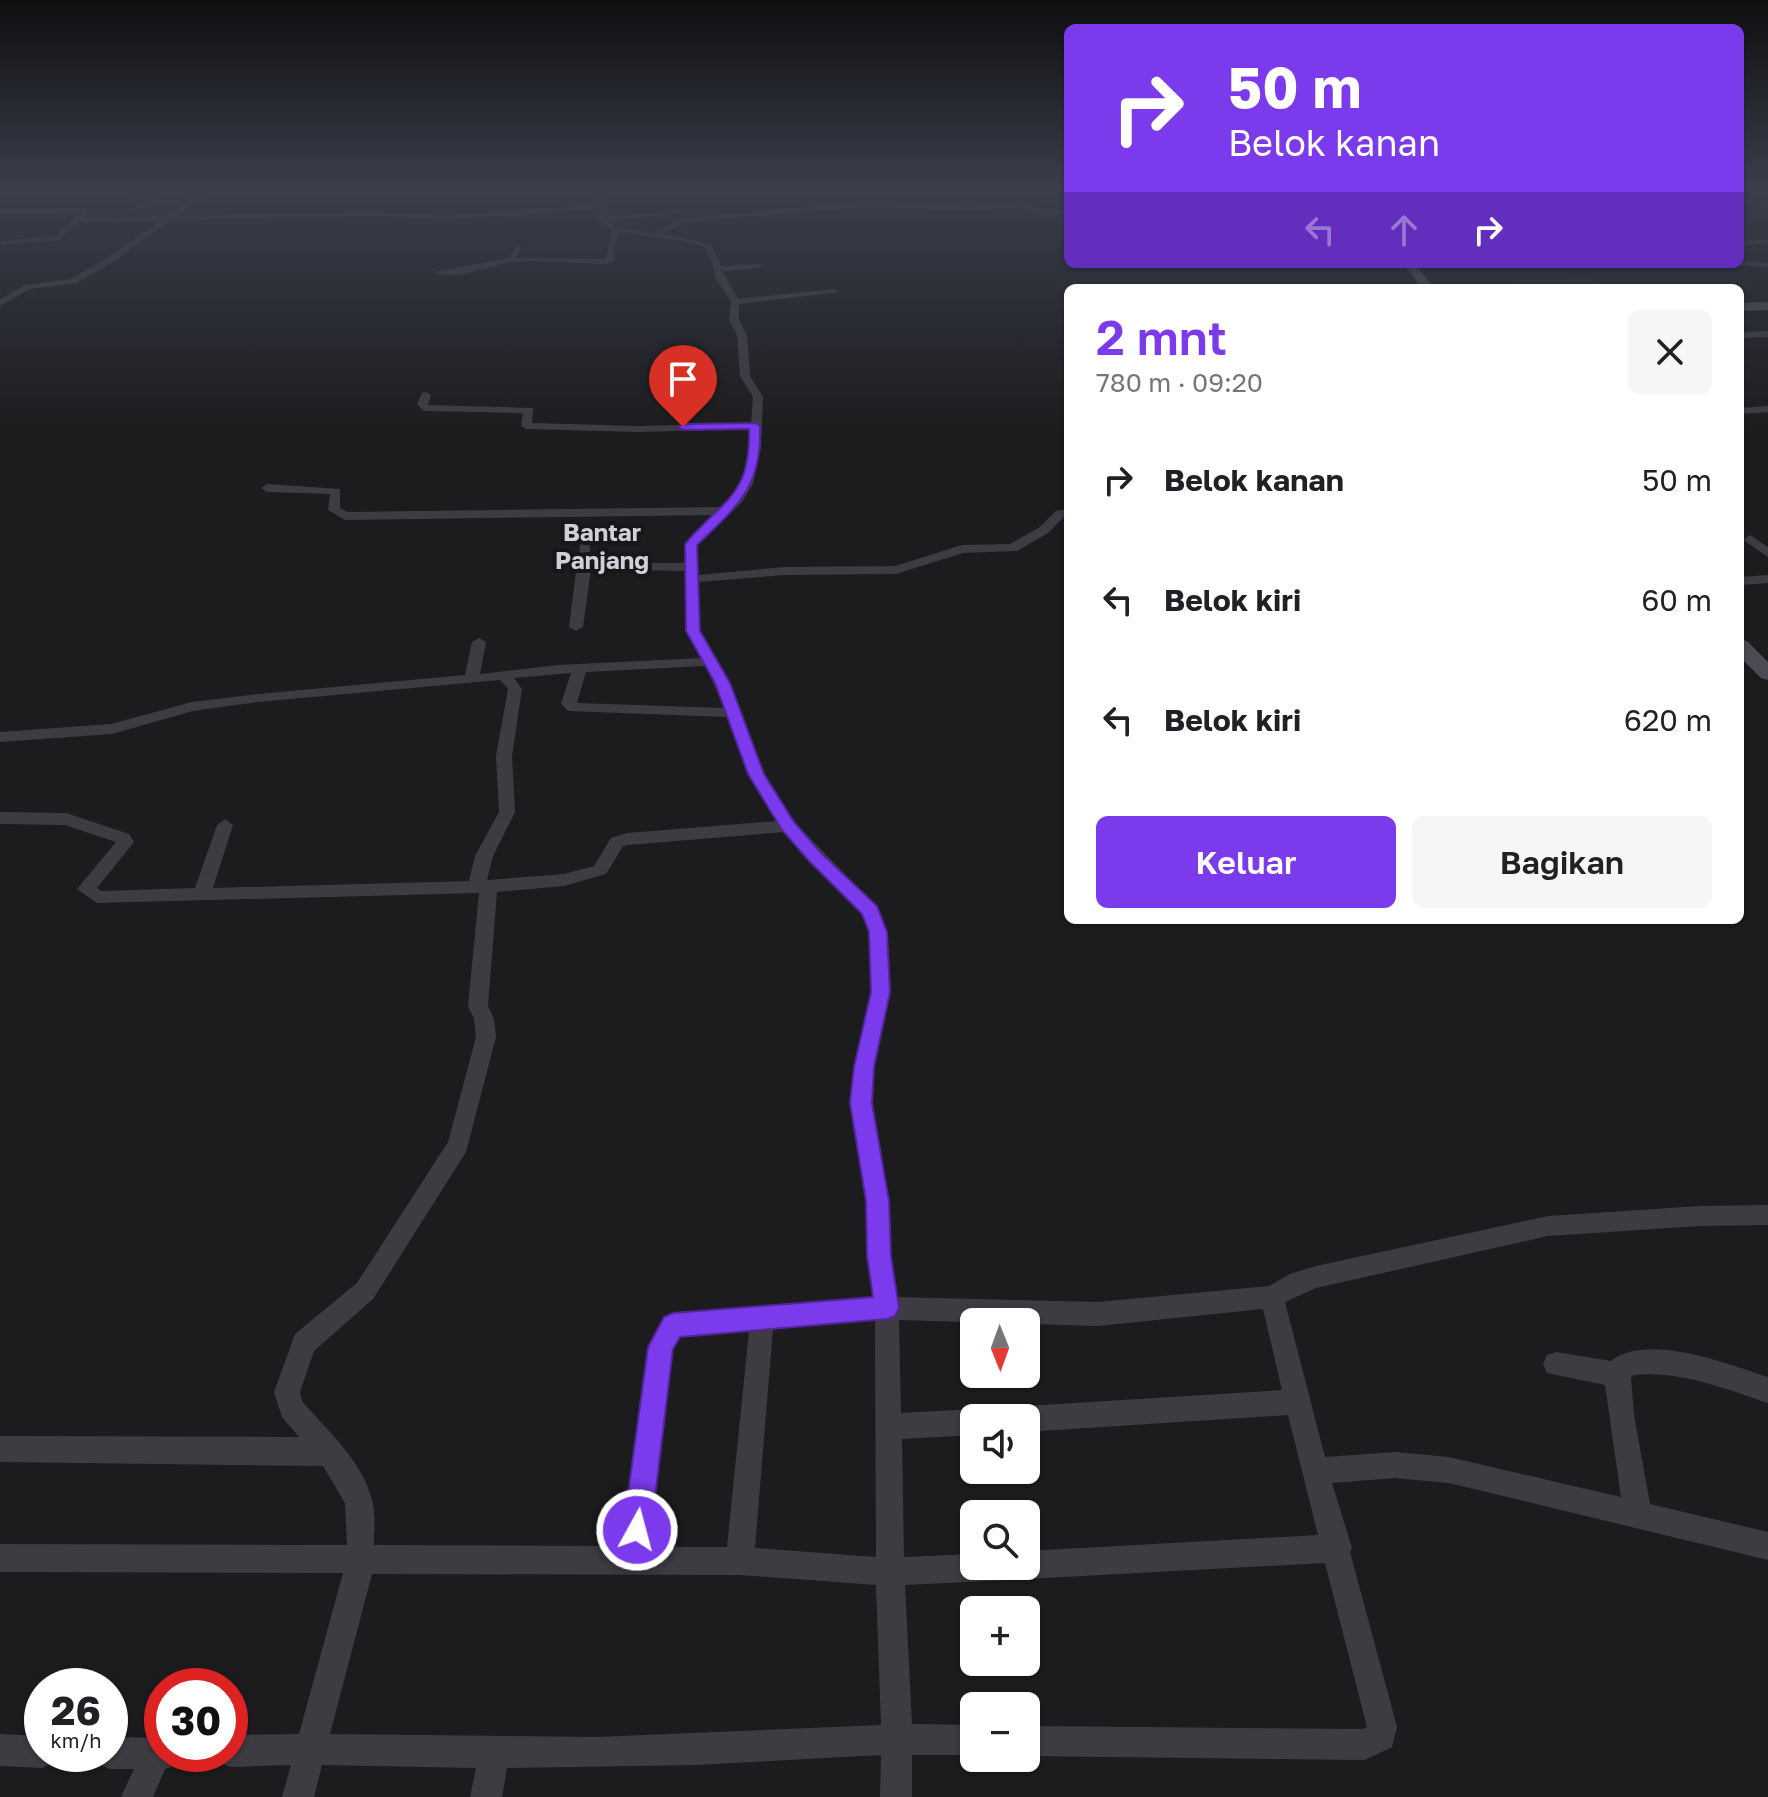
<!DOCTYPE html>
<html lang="id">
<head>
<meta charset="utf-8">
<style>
	body { margin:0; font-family:"Golos Text",sans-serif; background:#f6f6f6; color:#202124; height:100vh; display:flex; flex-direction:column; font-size:30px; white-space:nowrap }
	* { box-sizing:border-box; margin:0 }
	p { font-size:26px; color:#757577 }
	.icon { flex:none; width:44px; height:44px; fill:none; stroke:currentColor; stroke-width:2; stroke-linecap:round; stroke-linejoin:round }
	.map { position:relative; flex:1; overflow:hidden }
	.details { position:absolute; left:1064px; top:284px; width:680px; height:640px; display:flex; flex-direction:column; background:#fff; border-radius:12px; box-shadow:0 2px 6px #0004 }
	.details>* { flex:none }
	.guide { position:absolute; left:1064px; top:24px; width:680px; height:244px; border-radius:12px; box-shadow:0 2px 6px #0004; background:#7c3aed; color:#fff; overflow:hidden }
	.needle { width:52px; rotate:179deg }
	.controls { position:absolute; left:960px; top:1308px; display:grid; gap:16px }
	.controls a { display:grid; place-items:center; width:80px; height:80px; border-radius:12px; background:#fff; box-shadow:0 2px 6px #0004; font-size:40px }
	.speed { position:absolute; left:24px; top:1668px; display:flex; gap:16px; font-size:40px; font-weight:700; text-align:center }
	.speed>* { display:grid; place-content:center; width:104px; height:104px; border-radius:50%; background:#fff; box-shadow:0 2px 6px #0004; line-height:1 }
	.speed small { font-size:20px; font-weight:400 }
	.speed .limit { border:12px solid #d22; background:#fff; color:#111 }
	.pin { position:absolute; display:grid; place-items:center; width:68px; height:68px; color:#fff; margin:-82px -34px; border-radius:50% 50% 50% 0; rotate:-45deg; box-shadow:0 0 8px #0007 }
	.pin .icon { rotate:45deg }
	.me { position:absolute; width:88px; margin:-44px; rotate:7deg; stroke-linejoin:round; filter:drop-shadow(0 0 6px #0008) }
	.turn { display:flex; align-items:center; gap:28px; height:168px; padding:0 32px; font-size:36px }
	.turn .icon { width:104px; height:104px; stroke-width:2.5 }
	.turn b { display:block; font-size:56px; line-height:68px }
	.lanes { display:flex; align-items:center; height:76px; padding:0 32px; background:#0003; justify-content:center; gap:40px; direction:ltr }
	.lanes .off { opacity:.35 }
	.round { display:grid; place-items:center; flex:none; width:84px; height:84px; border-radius:12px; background:#f6f6f6 }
	.headline { display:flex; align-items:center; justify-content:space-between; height:136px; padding:0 32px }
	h1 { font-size:48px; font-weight:600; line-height:60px; color:#7c3aed }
	.primary-button { display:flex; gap:16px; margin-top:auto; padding:16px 32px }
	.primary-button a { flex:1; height:92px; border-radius:12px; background:#7c3aed; color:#fff; font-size:32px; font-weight:600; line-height:92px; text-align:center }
	.primary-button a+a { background:#f6f6f6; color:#202124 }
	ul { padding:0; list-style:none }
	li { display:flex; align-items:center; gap:24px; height:120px; padding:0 32px }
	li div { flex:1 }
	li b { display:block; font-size:30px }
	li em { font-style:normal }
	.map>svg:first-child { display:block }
	.built { fill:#28272a }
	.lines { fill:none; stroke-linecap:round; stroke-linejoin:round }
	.street { fill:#3e3c42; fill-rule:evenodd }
	.secondary { fill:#4c4a52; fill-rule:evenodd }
	.route { fill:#7c3aed; stroke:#51269a; stroke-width:2 }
	.labels { text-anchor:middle; stroke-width:8; stroke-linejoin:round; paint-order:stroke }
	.far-quarter-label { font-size:24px; font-weight:bold; fill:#d1cfd8; stroke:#171618 }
</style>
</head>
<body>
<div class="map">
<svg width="1768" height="1797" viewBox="0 0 1768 1797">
	<rect width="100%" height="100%" fill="#1c1b1d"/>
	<path class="built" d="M1592 279 1604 288H1526L1516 280Z"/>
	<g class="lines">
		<g class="street">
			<path d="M141 187H149L142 193 162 195 132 197Z"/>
			<path d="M207 187H215L176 216 376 212 446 216 596 205 593 187H600L609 217 683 210 687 212 611 221 615 227 654 233 684 218 872 202 970 207 1018 203 1042 210 1068 211V215L1041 214 1018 207 970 211 872 206 686 222 663 234 711 244 721 266 762 264 759 268 722 271 738 299 835 289 839 292 739 304V320L747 335 750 376 763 397 761 448 753 484 742 502 697 545 698 575 785 567 895 566 962 545 1010 544 1040 527 1056 511 1068 509V517H1064L1048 533 1017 551 963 553 896 574 785 575 698 582 700 631 729 683 764 774 794 822 876 906 887 932 891 992 874 1067 872 1103 888 1201 891 1256 897 1297 1098 1302 1269 1286 1290 1274 1316 1266 1548 1216 1700 1206 1768 1205V1225L1700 1226 1548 1236 1316 1288 1285 1302 1325 1457 1395 1452 1449 1457 1621 1497 1605 1385 1547 1373 1543 1364 1547 1355 1556 1352 1611 1361C1647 1332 1728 1364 1768 1377V1403C1726 1389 1679 1370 1634 1375L1631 1378 1634 1415 1650 1504 1768 1532V1560L1449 1483 1395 1478 1332 1483 1352 1548 1350 1552 1397 1727 1392 1747 1365 1760 1026 1756V1726L1362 1729 1367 1727 1325 1563 1026 1579 1019 1576 1009 1580 905 1585 912 1724 974 1725V1755H912V1797H880L881 1755 697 1765 507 1768 502 1797H470L476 1768 322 1765 314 1797H282L291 1765 230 1767 219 1762 216 1754H230V1735L299 1734 343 1573 0 1572V1544L347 1545 345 1503 323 1466 0 1462V1436L299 1437 282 1417 274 1392 295 1334 357 1283 448 1142 476 1037 474 1019 468 1006 479 893 97 903 77 889 116 842 65 825 0 824V812L66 813 129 834 134 842 97 888 101 891 195 888 217 825 225 819 233 825 213 888 469 881 475 856 499 812 496 756 508 689 500 680 258 702 193 711 112 734 0 742V732L111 724 192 702 258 694 465 675 472 642 479 638 486 642 480 674 558 665 701 658 686 631 685 571 591 569 583 627 576 631 569 627 576 572 581 566 578 563 581 540H589L591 561 598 563H685V544L715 515 345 520 328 510 330 494 267 492 261 488 267 484 340 489V508L347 512 723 507C745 487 749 458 751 429L638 432 526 429 521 426 523 413 424 411 417 404 422 393 426 392 431 395 428 405 533 408 532 423 638 426 751 423 753 397 740 376 737 335 729 320 731 302 715 277 712 261 705 248 689 242 619 232 614 249 615 260 607 264C575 264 538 258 507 263 486 267 453 281 434 272L508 258 517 246 521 248 516 258 606 259 612 231 604 222 593 220 602 217 598 209 446 220 376 216 170 220 113 262 76 283 30 289 0 306V299L25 285 71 279 107 258 160 221 78 222 59 240 2 245 0 241 54 236 82 213 0 214V210L90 209 85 218 166 216 180 206 161 204 130 212 126 210 161 200 186 202ZM706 666 724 708 577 703 586 672ZM571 673 561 704 568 711 727 717 748 774 777 821 627 833 611 838 594 866 564 874 487 880 493 856 515 812 512 756 522 689 514 678ZM784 832 862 914 869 932 871 992 854 1067 850 1103 866 1201 867 1256 873 1298 673 1313 664 1317 649 1347 621 1546 374 1545C374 1531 376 1514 372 1500 363 1462 327 1430 302 1401L300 1392 314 1351 373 1299 466 1152 496 1037 494 1019 488 1006 497 892 564 886 606 874 623 846 628 845ZM1263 1309 1282 1390 1026 1406 1017 1410 1013 1418H1026V1432L1288 1415 1318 1535 1026 1551V1566H974V1554L904 1557 902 1439 974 1435V1418H985L983 1413 974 1409 901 1413 899 1320 1098 1326ZM875 1321 876 1557 755 1548 773 1329ZM749 1331 727 1547H649L673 1349 680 1336ZM372 1574 740 1575 876 1585 881 1725 597 1737 330 1734Z"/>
			<path d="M1768 200V210L1757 203 1758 201Z"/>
			<path d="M1768 239V243L1740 246V242Z"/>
			<path d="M1740 261 1768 263V267L1737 265Z"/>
			<path d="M1335 264H1395L1391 266H1339Z"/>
			<path d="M1768 331V337L1740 338V332Z"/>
			<path d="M1768 406V412L1740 414V408Z"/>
			<path d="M1750 535 1768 547V557L1746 542 1744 539Z"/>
			<path d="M1768 575V583L1740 585V577Z"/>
			<path d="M0 1734 42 1736V1754H57L53 1763 42 1768 0 1766Z"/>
			<path d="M110 1737 162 1738V1754H184L179 1765 165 1769 153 1797H121L134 1769H110L99 1764 95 1754H110Z"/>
		</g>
		<g class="secondary">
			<path d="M1403 264H1415L1434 288H1422Z"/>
			<path d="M1768 302V310L1740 311V303Z"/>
			<path d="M1740 639 1747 641 1768 662V680L1761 678 1740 657Z"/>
		</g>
	</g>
	<linearGradient id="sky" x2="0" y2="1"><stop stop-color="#0f0f10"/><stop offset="0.43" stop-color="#3a3f4c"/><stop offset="1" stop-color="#3a3f4c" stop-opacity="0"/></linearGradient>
	<rect width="1768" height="438" fill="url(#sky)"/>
	<path class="route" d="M755 423 760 426C762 487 738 506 697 545L700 631 730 683 764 774 794 822 821 853 877 906 887 932 890 992 874 1067 872 1103 889 1201 891 1256 899 1308 895 1316 887 1319 680 1337 673 1349 651 1530 647 1540 637 1544 627 1540 623 1530 648 1347 664 1317 673 1313 873 1297 867 1256 866 1201 850 1103 854 1067 871 992 869 932 862 914 809 861 782 830 748 774 715 683 686 631 685 544C722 500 751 497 749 429L683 430 677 427 683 424Z"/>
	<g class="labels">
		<g class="far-quarter-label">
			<text x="602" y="541">Bantar<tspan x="602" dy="28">Panjang</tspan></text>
		</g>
	</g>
</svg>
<div class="controls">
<a><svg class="needle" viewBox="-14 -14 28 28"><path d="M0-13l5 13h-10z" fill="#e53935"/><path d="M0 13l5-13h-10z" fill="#757577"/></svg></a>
<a><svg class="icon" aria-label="sound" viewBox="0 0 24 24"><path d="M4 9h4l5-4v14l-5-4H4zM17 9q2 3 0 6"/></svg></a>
<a><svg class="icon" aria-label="search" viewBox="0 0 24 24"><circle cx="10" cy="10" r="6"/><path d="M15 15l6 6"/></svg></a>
<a>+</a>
<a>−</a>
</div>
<div class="speed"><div>26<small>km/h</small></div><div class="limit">30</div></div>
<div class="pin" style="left:683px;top:427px;background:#d93025"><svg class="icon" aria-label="arrive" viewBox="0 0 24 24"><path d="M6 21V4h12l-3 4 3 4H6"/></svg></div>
<svg class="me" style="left:637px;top:1530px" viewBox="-20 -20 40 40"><circle r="17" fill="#7c3aed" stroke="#fff" stroke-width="3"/><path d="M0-11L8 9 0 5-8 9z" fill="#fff"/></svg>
<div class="guide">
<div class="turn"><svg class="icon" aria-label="right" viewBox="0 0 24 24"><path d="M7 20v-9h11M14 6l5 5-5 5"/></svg><div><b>50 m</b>Belok kanan</div></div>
<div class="lanes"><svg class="icon off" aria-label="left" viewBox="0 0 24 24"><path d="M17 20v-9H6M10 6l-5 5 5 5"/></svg><svg class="icon off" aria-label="ahead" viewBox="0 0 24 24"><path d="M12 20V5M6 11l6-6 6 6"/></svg><svg class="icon" aria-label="right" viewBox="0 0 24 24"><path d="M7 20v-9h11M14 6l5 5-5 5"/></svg></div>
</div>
<section class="details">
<div class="headline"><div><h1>2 mnt</h1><p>780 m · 09:20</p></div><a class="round"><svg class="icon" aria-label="close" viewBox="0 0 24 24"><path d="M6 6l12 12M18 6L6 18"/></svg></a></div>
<ul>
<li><svg class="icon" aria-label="right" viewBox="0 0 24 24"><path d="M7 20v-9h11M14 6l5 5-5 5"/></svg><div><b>Belok kanan</b></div><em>50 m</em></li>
<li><svg class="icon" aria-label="left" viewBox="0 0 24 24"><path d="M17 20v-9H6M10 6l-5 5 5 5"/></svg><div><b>Belok kiri</b></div><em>60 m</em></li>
<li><svg class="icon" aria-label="left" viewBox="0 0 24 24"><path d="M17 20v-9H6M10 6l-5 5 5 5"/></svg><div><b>Belok kiri</b></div><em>620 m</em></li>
</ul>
<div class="primary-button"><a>Keluar</a><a>Bagikan</a></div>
</section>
</div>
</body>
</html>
